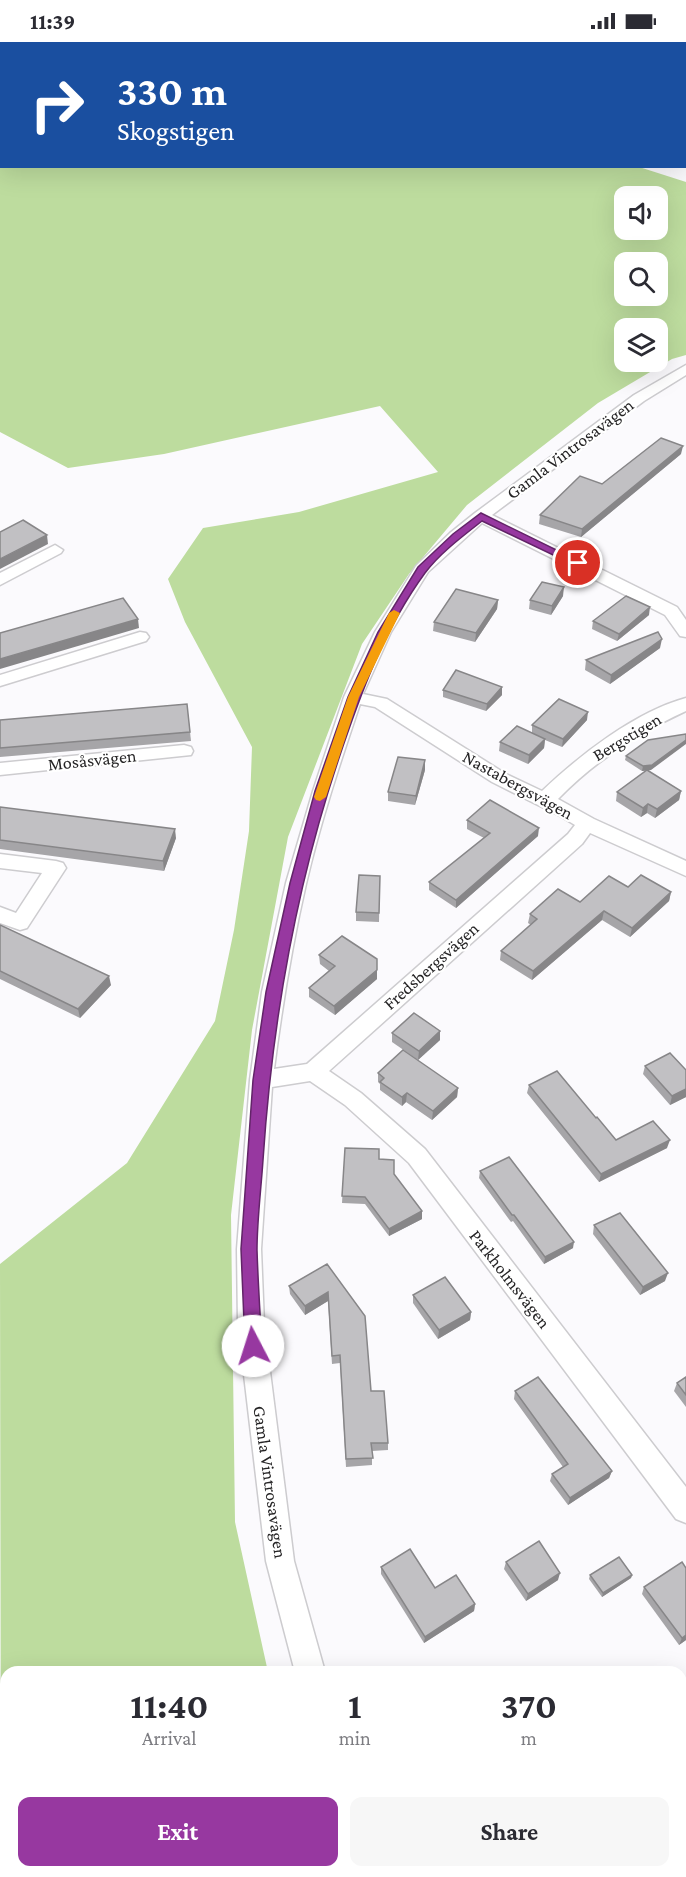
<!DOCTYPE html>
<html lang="en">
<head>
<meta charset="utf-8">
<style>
	body { margin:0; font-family:"Crimson Pro",serif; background:#f7f7f7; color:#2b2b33; height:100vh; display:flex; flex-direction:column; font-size:22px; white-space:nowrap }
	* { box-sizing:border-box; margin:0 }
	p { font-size:20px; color:#7c7c81 }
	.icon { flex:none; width:33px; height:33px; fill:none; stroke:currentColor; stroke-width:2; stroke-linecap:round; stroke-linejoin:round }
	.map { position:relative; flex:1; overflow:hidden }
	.drawer { position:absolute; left:0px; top:1624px; width:687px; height:212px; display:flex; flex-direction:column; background:#fff; border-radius:18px 18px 0 0; box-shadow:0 6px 24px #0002 }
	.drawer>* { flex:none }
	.banner { position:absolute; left:0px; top:0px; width:687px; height:126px; box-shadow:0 6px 24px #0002; background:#1a4fa0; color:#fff; overflow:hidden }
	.controls { position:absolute; left:614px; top:144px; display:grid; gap:12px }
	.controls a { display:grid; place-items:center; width:54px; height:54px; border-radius:12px; background:#fff; box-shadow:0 6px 24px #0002; font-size:30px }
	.pin { position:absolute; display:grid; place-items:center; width:51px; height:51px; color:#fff; margin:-26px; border:3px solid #fff; border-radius:50%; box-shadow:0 2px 6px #0007 }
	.me { position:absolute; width:66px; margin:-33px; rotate:355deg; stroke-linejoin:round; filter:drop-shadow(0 0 4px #0008) }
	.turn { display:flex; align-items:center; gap:21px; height:126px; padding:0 18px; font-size:27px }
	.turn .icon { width:78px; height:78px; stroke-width:2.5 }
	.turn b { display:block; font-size:42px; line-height:51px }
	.eta { display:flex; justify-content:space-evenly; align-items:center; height:102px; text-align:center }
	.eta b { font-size:36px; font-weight:700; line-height:42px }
	.action { display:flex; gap:12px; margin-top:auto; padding:12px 18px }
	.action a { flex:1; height:69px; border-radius:12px; background:#9738a0; color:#fff; font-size:24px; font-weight:700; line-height:69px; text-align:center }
	.action a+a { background:#f7f7f7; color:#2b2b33 }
	.status { display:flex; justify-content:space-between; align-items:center; height:42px; padding:0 30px; background:#fff; direction:ltr }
	.status svg { height:16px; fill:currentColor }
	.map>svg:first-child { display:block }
	.green { fill:#bddc9e; fill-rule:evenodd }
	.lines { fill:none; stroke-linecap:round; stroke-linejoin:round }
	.service-casing { stroke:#cdcccf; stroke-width:4 }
	.minor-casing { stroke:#cdcccf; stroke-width:3 }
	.motorway-casing { stroke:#d8d8d8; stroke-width:3 }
	.service { fill:#fff; fill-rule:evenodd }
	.minor { fill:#fff; fill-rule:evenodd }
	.motorway { fill:#27ece8; fill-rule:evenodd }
	.wall { fill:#a6a5a8 }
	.shaded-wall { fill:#878688 }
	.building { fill:#c1c0c3; stroke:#878688; stroke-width:1.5 }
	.route { fill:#9738a0; stroke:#622468; stroke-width:1.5 }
	.slow { fill:#f59e0b }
	.labels { text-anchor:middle; stroke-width:4.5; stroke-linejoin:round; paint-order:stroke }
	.street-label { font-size:18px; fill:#252425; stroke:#fff }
</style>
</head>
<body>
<div class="status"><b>11:39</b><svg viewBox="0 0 49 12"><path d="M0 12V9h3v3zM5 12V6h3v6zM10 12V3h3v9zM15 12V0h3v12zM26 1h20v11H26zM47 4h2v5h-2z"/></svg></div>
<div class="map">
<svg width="686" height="1835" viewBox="0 0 686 1835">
	<rect width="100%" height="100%" fill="#fbfafd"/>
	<g class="green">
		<path d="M360 0H662L366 2Z"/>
		<path d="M0 22 2 124H636L686 140V313L672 317 598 361 467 463 409 532 362 602 288 795 252 988 231 1173 235 1480 268 1630H6V1830H26L1 1835 0 1222 127 1121 215 979 234 888 249 789 252 705 185 580 168 537 203 486 299 470 438 430 380 364 164 412 68 426 0 390ZM657 154V188H624V154ZM624 220H657V254H624ZM657 286V320H624V286Z"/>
	</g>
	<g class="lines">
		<g class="service-casing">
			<path id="service" d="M686 0V3L683 2 684 0Z"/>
		</g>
		<g class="minor-casing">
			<g id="minor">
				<path d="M686 323V333L644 359 492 473 677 565 686 578V595L680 594 665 573 482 481 428 530 391 590 363 652 387 657 506 732 542 749C580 713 635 670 686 656V669C638 691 595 719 558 757L594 777 686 819V834L590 791 582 802 329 1029 361 1051 425 1107 686 1445V1481L676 1477 409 1121 345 1063 310 1039 272 1045 261 1207 264 1282 294 1519 325 1630H295L266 1519 238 1282 237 1207 250 1038 262 950 286 841 313 749 344 655 375 590 416 524 450 491 475 471 634 353ZM360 662 375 665 492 740 560 774 575 783 568 792 307 1022 274 1027C282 965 292 903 306 842 320 781 340 721 360 662Z"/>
				<path d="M55 503 63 508 61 511 0 543V531Z"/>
				<path d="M140 590 146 591 149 595 146 599 0 644V633Z"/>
				<path d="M184 703 191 705 193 709 191 713 0 733V721Z"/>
				<path d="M0 812 56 819 63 821 66 826 27 886 20 888 0 881V865L16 871 42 831 0 826Z"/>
				<path d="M686 1728V1766L681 1768V1731Z"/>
				<path d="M380 1830H413L415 1835H382Z"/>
				<path d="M613 1830H646L644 1835H611Z"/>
			</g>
		</g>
		<g class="motorway-casing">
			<g id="motorway">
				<path d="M212 0H233L234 2H213Z"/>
				<path d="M264 0H285L286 2H265Z"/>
				<path d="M306 0H326L327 2H307Z"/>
				<rect x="0" y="4" width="2" height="10"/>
			</g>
		</g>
		<use href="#service" class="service"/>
		<use href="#minor" class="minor"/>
		<use href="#motorway" class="motorway"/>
	</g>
	<g class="wall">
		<path d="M681 412 581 495 539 482 540 473 602 442Z"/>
		<path d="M563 554 551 573 529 567 530 558Z"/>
		<path d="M498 558 497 567 475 600 433 589 434 580Z"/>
		<path d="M649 573 617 599 592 587 593 579Z"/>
		<path d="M660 606 610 642 585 628 586 618Z"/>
		<path d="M502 645V653L486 669 443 655V648Z"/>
		<path d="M187 662 191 699 0 715V678Z"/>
		<path d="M587 678 562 705 545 698 544 706 528 722 499 709 500 700 532 690V683Z"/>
		<path d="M626 714 651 728 642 729 625 718Z"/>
		<path d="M425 728 415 763 388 759V750Z"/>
		<path d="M681 749 679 758 655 776 647 771 641 775 616 759 617 750Z"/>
		<path d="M0 765 176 796 164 829 0 807Z"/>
		<path d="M467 778 538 794 456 866 429 848V840L484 796 467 787Z"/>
		<path d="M380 834 379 880 356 879V870Z"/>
		<path d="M628 845 671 850 669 859 630 895 602 878 532 938 500 918 501 909 531 883 528 881 530 872 580 860Z"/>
		<path d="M0 883 111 943 80 976 0 937Z"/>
		<path d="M319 913 377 917V937L335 973 309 955V946L329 929 320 922Z"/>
		<path d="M440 989V998L418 1018 392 1000V991Z"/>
		<path d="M645 1024 686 1028V1055L670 1063 643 1032Z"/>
		<path d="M378 1031 458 1046 457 1055 432 1078 406 1060 402 1064 380 1048V1042L378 1040Z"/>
		<path d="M529 1043 596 1076 616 1098 667 1106 599 1140 527 1051Z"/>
		<path d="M345 1106 379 1117 394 1132 422 1177 389 1194 365 1162 342 1161Z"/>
		<path d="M480 1129 573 1206 544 1222 513 1179 511 1180 479 1136Z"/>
		<path d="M594 1183 665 1239 640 1253 593 1192Z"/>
		<path d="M327 1222 388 1401V1408L372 1409V1423L346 1425 340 1321 332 1322 328 1259 305 1273 290 1252 289 1244Z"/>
		<path d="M413 1253 471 1270 470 1278 438 1297 413 1261Z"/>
		<path d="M686 1335V1365L674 1349 677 1341Z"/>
		<path d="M515 1349 612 1429 609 1436 568 1463 550 1439 552 1432 563 1425 514 1357Z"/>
		<path d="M506 1520 558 1538 526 1559 504 1527Z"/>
		<path d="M381 1525 475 1562 474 1569 424 1601 381 1532Z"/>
		<path d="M590 1533H632L631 1536 602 1555 589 1537Z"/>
		<path d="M644 1545 686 1598 679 1603 642 1552Z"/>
	</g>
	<g class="shaded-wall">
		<path d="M683 404 681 412 581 495 582 487Z"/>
		<path d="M47 493 48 502 0 527V517Z"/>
		<path d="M564 545 563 554 551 573 552 564Z"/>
		<path d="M498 558 497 567 475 600 476 591Z"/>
		<path d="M650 565 649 573 617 599 619 592Z"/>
		<path d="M138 577 139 586 0 627V617Z"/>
		<path d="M662 597 660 606 610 642 611 633Z"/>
		<path d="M502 645V653L486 669 487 662Z"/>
		<path d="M588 670 587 678 562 705 563 697Z"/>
		<path d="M545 697 544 706 528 722 529 713Z"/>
		<path d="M686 698V702L651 728 642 729 643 724Z"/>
		<path d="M425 718V728L415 763 416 754Z"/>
		<path d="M681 749 679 758 655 776 657 767Z"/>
		<path d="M648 762 647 771 641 775 643 766Z"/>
		<path d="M539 786 538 794 456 866V858Z"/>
		<path d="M175 787 176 796 164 829 163 819Z"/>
		<path d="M671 850 669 859 630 895 632 886Z"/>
		<path d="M604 869 602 878 532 938 533 929Z"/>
		<path d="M377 928V937L335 973 334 964Z"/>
		<path d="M109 934 111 943 80 976 78 967Z"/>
		<path d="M440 989V998L418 1018 419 1009Z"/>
		<path d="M458 1046 457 1055 432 1078 433 1069Z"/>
		<path d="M686 1047V1055L670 1063 672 1054Z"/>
		<path d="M407 1051 406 1060 402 1064V1055Z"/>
		<path d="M670 1098 667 1106 599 1140 601 1132Z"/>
		<path d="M422 1169V1177L389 1194V1187Z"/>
		<path d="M574 1200 573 1206 544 1222 545 1215Z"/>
		<path d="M668 1231 665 1239 640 1253 643 1245Z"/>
		<path d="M328 1250V1259L305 1273V1264Z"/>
		<path d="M471 1270 470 1278 438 1297 439 1288Z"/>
		<path d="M612 1429 609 1436 568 1463 570 1456Z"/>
		<path d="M560 1531 558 1538 526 1559 528 1552Z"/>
		<path d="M632 1533 631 1536 602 1555 603 1551Z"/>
		<path d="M475 1562 474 1569 424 1601 425 1595Z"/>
		<path d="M686 1593V1598L679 1603 682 1596Z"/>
	</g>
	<g class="building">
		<path d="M661 396 683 404 582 487 540 473 580 434 602 442Z"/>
		<path d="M23 478 47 493 0 517V490Z"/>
		<path d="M542 540 564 545 552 564 530 558Z"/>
		<path d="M456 547 498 558 476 591 434 580Z"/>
		<path d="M626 554 650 565 619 592 593 579Z"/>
		<path d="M123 556 138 577 0 617V591Z"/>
		<path d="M658 590 662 597 611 633 586 618Z"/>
		<path d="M456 628 502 645 487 662 443 648Z"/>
		<path d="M559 657 588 670 563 697 532 683Z"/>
		<path d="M187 662 190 690 0 706V678Z"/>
		<path d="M517 684 545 697 529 713 500 700Z"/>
		<path d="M686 692V698L652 723 643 724 626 714 648 698Z"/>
		<path d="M398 715 425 718 416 754 388 750Z"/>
		<path d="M647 728 681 749 657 767 648 762 643 766 617 750Z"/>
		<path d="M490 758 539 786 456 858 429 840 490 791 467 778Z"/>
		<path d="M0 765 175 787 163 819 0 798Z"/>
		<path d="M359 833 380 834 379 871 356 870Z"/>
		<path d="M641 833 671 850 632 886 604 869 533 929 501 909 537 877 530 872 558 847 580 860 609 834 628 845Z"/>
		<path d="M0 883 109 934 78 967 0 929Z"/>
		<path d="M342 894 377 917V928L334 964 309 946 335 924 319 913Z"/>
		<path d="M414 971 440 989 419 1009 392 991Z"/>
		<path d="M403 1008 458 1046 433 1069 407 1051 402 1055 380 1040 384 1036 378 1031Z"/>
		<path d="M670 1011 686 1028V1047L672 1054 645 1024Z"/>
		<path d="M557 1029 596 1076 597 1075 616 1098 653 1079 670 1098 601 1132 529 1043Z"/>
		<path d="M345 1106 379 1107V1117L394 1118V1132L422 1169 389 1187 365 1155 342 1154Z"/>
		<path d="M509 1115 574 1200 545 1215 514 1173H512L480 1129Z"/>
		<path d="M620 1171 668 1231 643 1245 594 1183Z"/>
		<path d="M327 1222 365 1274 371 1349H384L388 1401H371L373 1416 346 1417 340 1313 332 1314 328 1250 305 1264 289 1244Z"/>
		<path d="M445 1235 471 1270 439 1288 413 1253Z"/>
		<path d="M538 1335 612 1429 570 1456 552 1432 568 1422 515 1349Z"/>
		<path d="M686 1335V1353L677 1341Z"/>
		<path d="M539 1499 560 1531 528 1552 506 1520Z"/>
		<path d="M410 1507 435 1546 456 1533 475 1562 425 1595 381 1525Z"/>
		<path d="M619 1515 632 1533 603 1551 590 1533Z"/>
		<path d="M682 1520 686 1526V1593L682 1596 644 1545Z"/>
		<path d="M502 1625 506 1630H494Z"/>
	</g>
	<path class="route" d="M481 471 583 521 574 523 482 479C463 494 440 511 425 531 384 587 360 653 338 719 295 848 272 982 263 1118 261 1148 257 1179 257 1208 258 1240 260 1272 262 1304L259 1309 253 1311 247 1309 245 1304 241 1207 253 1038 266 950 290 841 315 749 348 655 378 590 418 525 453 492Z"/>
	<path class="slow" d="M394 568 400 571 359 655 326 755 320 759 316 758 314 755 348 655 389 571Z"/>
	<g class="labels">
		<g class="street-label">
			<text transform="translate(570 407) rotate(-37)" y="6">Gamla Vintrosavägen</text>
			<text transform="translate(627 695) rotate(-31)" y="6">Bergstigen</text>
			<text transform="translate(92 718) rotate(-6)" y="6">Mosåsvägen</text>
			<text transform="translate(518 743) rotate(29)" y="6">Nastabergsvägen</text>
			<text transform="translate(431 924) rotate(-42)" y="6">Fredsbergsvägen</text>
			<text transform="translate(510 1237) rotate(52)" y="6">Parkholmsvägen</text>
			<text transform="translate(270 1440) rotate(82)" y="6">Gamla Vintrosavägen</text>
		</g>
	</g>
</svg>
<div class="controls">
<a><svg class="icon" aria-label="sound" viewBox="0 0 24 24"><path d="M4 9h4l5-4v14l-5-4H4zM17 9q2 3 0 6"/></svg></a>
<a><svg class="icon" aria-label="search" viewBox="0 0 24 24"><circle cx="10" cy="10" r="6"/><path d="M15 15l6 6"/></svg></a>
<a><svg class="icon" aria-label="layers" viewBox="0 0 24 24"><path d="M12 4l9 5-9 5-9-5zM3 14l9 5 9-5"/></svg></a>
</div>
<div class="pin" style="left:578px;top:521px;background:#d93025"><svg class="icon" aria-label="arrive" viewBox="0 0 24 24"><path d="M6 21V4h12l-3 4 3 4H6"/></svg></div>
<svg class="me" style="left:253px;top:1304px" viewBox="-20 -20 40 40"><circle r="19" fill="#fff"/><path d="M0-13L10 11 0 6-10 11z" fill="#9738a0"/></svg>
<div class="banner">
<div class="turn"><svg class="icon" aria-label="right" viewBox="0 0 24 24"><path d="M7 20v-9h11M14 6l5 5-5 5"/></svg><div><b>330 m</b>Skogstigen</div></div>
</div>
<section class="drawer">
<div class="eta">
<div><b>11:40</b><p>Arrival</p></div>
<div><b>1</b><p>min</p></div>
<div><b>370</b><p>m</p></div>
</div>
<div class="action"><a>Exit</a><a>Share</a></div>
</section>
</div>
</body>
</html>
